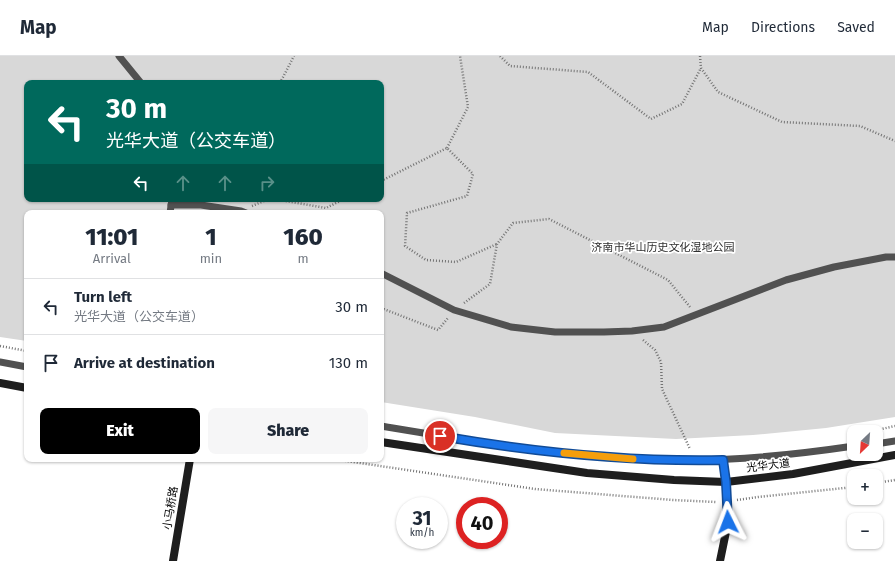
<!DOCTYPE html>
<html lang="en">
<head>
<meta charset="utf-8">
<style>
	body { margin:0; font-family:"Fira Sans","Noto Sans SC",sans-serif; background:#f6f6f7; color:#1f2937; height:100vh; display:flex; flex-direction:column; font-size:15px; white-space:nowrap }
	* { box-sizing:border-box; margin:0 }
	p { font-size:13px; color:#747a83 }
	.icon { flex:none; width:22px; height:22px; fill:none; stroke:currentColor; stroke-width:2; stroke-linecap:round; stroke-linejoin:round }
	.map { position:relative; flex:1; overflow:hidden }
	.sheet { position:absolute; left:24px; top:154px; width:360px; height:252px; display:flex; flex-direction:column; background:#fff; border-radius:8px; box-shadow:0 1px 3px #0004 }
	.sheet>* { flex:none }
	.top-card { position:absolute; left:24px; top:24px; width:360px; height:122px; border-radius:8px; box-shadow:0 1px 3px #0004; background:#00695c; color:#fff; overflow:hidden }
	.needle { width:26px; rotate:205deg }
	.buttons { position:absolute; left:847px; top:369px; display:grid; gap:8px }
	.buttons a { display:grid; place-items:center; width:36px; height:36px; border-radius:8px; background:#fff; box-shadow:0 1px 3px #0004; font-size:20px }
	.speed { position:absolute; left:396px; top:441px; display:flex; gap:8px; font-size:20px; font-weight:700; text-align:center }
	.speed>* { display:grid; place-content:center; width:52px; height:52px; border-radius:50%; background:#fff; box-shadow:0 1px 3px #0004; line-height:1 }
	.speed small { font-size:10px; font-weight:400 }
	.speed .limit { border:6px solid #d22; background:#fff; color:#111 }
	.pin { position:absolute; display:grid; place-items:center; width:34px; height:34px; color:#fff; margin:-17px; border:2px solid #fff; border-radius:50%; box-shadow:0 1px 4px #0007 }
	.me { position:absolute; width:44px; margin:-22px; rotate:357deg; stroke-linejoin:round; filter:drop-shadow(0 0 3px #0008) }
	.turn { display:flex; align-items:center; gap:14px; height:84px; padding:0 16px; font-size:18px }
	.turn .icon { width:52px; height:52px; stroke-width:2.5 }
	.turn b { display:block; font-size:28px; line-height:34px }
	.lanes { display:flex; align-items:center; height:38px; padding:0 16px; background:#0003; justify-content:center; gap:20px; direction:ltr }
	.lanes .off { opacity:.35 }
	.eta { display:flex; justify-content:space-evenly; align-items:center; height:68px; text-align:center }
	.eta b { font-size:24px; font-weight:800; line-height:28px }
	.primary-button { display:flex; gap:8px; margin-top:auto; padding:8px 16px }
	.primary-button a { flex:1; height:46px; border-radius:8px; background:#000; color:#fff; font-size:16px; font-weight:800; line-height:46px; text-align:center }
	.primary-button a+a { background:#f6f6f7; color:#1f2937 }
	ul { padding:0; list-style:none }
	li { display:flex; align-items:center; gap:12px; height:56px; padding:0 16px; border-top:1px solid #e0e1e3 }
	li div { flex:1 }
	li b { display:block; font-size:15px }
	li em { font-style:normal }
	header { display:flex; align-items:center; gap:24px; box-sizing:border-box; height:56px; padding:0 20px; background:#fff; border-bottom:1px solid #e0e1e3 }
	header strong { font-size:19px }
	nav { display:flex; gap:22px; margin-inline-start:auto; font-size:14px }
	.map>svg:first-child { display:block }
	.green { fill:#d8d8d8; fill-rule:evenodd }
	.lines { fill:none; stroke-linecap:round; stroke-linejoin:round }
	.path { stroke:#737373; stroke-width:2.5; stroke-dasharray:1 2; stroke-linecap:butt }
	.lane { stroke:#515151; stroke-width:7 }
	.secondary { stroke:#1e1e1e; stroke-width:8 }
	.route-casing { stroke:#114b97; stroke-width:10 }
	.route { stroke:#1a73e8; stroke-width:7 }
	.slow { stroke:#f59e0b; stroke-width:7 }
	.labels { text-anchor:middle; stroke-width:3.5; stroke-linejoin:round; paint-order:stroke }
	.park-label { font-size:11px; fill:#2f2f2f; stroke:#fff }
	.street-label { font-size:11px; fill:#000; stroke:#fff }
</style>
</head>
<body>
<header>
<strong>Map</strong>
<nav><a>Map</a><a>Directions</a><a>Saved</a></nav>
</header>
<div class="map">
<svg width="895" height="505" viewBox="0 0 895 505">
	<rect width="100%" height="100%" fill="#fff"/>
	<path class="green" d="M0 0H895V361L826 372 753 379 676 383 555 377 475 361 381 346V157H27V285L0 281ZM27 27H381V143H27Z"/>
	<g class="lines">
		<g class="path">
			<path d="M500 0 510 10 588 16 651 63 682 48 701 12"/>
			<path d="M700 0 701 12 718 36 782 66 860 70 895 85"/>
			<path d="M280 27 294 0"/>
			<path d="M447 92 468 51 460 0"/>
			<path d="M381 125 447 92 473 118 467 140 407 157 405 190 426 204 456 206 497 188"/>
			<path d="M274 143 326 152 344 143"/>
			<path d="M252 150 269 143"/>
			<path d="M464 247 490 228 497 188 513 167 549 163 668 224 690 251"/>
			<path d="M381 252 438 274 448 262"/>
			<path d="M643 284 655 294 661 306 662 333 690 393"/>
			<path d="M0 290 27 295"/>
			<path d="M868 376 895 370"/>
			<path d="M333 403 535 433 673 444 716 446"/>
			<path d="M876 427 895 424"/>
			<path d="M737 444 758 441 854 431"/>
		</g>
		<g class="lane">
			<path d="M119 0 141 27"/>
			<path d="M171 149H201L241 155 246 157"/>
			<path d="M170 157 172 143"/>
			<path d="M381 217 454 254 511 271 555 276H604L632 275 664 271 786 224 834 211 886 201H895"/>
			<path d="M0 306 27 311"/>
			<path d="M381 370C483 387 587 405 691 404 746 404 800 398 854 390"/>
			<path d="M876 388 895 385"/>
		</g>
		<g class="secondary">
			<path d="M0 327 27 332"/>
			<path d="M381 386 587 417 674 424 726 426 793 418 895 399"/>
			<path d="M173 505 190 403"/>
			<path d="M720 505 728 466 726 426 723 404"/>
		</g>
	</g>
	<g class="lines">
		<g class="route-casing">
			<path id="route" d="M440 380C533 396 628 406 723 404L726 426 728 466"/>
		</g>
		<use href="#route" class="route"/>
		<path class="slow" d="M564 397 633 403"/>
	</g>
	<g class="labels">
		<g class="park-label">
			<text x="663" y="195">济南市华山历史文化湿地公园</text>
		</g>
		<g class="street-label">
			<text transform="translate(768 409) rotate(-7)" y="4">光华大道</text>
			<text transform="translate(170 452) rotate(-81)" y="4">小马桥路</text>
		</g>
	</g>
</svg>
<div class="buttons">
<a><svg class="needle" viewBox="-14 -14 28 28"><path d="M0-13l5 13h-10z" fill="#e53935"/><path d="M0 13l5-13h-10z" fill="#747a83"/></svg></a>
<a>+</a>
<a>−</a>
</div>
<div class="speed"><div>31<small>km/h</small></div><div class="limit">40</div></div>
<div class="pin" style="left:440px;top:380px;background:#d93025"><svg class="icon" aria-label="arrive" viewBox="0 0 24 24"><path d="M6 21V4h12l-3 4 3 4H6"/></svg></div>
<svg class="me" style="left:728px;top:466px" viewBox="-20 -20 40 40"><path d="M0-17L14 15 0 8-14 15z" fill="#1a73e8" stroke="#fff" stroke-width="4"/></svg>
<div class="top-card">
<div class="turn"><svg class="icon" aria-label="left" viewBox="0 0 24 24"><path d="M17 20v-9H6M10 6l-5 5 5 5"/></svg><div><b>30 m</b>光华大道（公交车道）</div></div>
<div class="lanes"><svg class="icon" aria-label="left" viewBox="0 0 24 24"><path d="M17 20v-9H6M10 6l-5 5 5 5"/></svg><svg class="icon off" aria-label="ahead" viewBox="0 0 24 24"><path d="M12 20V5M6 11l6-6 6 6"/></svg><svg class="icon off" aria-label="ahead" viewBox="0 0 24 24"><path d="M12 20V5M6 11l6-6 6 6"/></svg><svg class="icon off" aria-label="right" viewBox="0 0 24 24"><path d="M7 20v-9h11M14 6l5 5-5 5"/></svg></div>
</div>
<section class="sheet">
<div class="eta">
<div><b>11:01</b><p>Arrival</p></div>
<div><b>1</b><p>min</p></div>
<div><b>160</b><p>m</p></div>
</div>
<ul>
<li><svg class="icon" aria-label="left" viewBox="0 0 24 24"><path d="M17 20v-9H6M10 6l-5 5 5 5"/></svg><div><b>Turn left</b><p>光华大道（公交车道）</p></div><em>30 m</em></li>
<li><svg class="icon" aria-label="arrive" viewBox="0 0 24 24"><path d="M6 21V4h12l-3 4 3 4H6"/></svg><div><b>Arrive at destination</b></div><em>130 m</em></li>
</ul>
<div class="primary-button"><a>Exit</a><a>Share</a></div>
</section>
</div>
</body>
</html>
